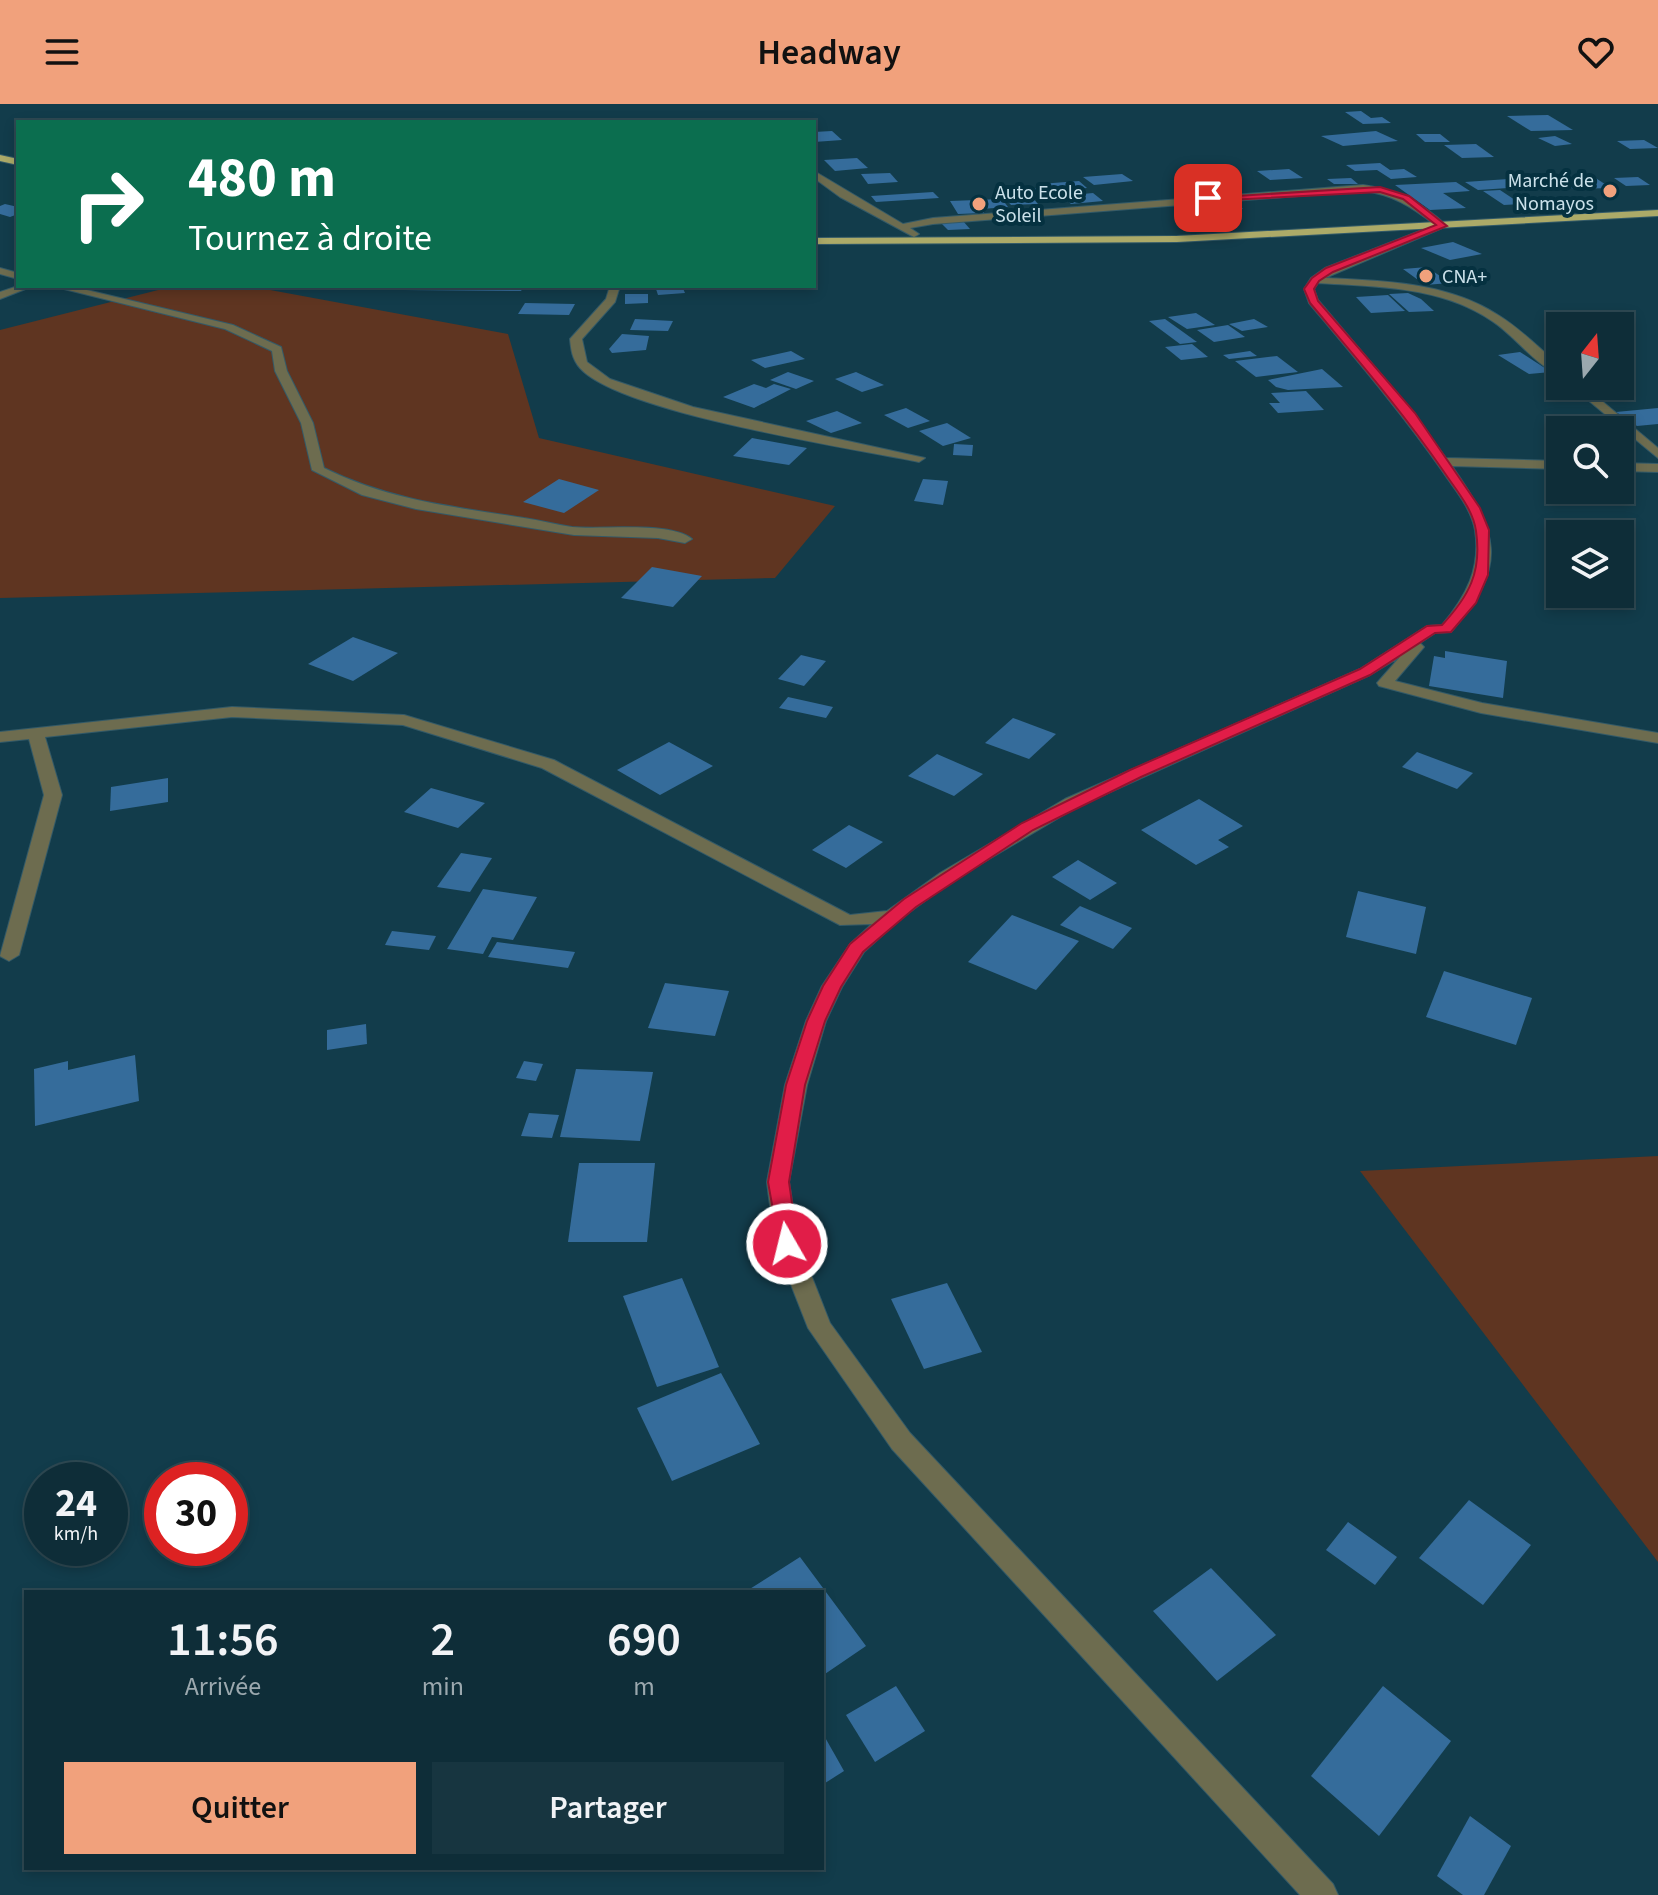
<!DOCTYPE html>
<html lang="fr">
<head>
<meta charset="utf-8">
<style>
	body { margin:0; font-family:"Source Sans 3",sans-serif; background:#173540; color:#f1f3f6; height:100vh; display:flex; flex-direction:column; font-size:30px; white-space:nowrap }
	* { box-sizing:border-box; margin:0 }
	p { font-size:26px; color:#9ba8ae }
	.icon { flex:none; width:44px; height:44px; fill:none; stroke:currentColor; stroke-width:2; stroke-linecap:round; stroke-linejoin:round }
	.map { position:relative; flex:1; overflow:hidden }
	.drawer { position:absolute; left:24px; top:1486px; width:800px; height:280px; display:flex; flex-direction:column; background:#0e2d38; border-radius:0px; box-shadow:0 4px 12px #0003,0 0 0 2px #2e4953 }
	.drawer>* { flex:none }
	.top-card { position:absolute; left:16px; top:16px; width:800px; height:168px; border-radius:0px; box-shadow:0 4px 12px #0003,0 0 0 2px #2e4953; background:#0b6e4f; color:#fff; overflow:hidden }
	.needle { width:52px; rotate:17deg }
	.buttons { position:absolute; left:1546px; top:208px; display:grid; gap:16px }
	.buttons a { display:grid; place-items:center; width:88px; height:88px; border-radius:0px; background:#0e2d38; box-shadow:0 4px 12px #0003,0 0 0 2px #2e4953; font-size:40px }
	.speed { position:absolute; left:24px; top:1358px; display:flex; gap:16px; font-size:40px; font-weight:700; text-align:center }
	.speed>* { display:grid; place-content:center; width:104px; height:104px; border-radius:50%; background:#0e2d38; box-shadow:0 4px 12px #0003,0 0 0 2px #2e4953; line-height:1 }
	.speed small { font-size:20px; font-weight:400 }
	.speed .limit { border:12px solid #d22; background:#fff; color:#111 }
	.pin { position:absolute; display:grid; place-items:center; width:68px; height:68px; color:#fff; margin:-34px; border-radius:16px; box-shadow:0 4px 12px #0006 }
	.me { position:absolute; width:88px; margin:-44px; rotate:352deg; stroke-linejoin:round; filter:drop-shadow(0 0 6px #0008) }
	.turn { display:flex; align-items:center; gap:28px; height:168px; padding:0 40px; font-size:36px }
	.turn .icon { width:104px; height:104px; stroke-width:2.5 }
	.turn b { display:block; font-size:56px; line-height:68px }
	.eta { display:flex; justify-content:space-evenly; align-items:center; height:136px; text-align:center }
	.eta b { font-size:48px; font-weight:600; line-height:56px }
	.cta { display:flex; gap:16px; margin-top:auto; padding:16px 40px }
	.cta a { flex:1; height:92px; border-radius:0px; background:#f1a17c; color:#111; font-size:32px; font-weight:600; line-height:92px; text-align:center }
	.cta a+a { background:#173540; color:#f1f3f6 }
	header { display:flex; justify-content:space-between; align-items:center; height:104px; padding:0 40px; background:#f1a17c; color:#111; font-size:36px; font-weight:600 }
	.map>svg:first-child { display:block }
	.green { fill:#5f3521 }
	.building { fill:#356c9b }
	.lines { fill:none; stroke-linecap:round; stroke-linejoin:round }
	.minor-casing { stroke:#335a68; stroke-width:2 }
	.trunk-casing { stroke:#335a68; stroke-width:2 }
	.minor { fill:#6d6c4f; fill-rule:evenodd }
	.trunk { fill:#acaa68; fill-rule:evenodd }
	.route { fill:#e11d48; stroke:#92132f; stroke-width:2 }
	.poi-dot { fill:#f1a17c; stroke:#053140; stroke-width:3 }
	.labels { text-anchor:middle; stroke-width:8; stroke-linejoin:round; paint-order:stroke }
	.far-poi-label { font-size:20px; fill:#cbe1ea; stroke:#053140; text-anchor:start }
</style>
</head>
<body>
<header><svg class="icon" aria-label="menu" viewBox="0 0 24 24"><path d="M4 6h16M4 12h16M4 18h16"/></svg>Headway<svg class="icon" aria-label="heart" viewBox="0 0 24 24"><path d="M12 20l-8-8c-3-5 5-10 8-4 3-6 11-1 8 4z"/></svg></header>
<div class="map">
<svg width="1658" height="1791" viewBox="0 0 1658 1791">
	<rect width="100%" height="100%" fill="#123c4b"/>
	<g class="green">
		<path d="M174 182H249L508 230 539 334 835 402 775 474 0 494V226Z"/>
		<path d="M1658 1052V1458L1360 1067Z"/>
	</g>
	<g class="building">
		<path d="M1361 7 1371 14 1382 13 1391 19 1363 20 1345 8Z"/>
		<path d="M1548 11 1573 26 1531 27 1507 12Z"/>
		<path d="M832 27 842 36 814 38V28Z"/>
		<path d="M1376 27 1398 37 1343 42 1321 32Z"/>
		<path d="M1416 30H1440L1450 38H1425Z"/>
		<path d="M1555 32 1572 40 1555 42 1538 34Z"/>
		<path d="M1644 36 1658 44 1630 45 1617 37Z"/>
		<path d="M1476 40 1494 53 1462 54 1444 41Z"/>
		<path d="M857 54 868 64 835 67 824 56Z"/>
		<path d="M1380 59 1390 66 1404 65 1417 73 1391 75 1377 66 1355 67 1346 61Z"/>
		<path d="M1289 65 1303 74 1270 76 1257 67Z"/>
		<path d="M890 69 898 78 868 80 861 70Z"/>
		<path d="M1122 70 1133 77 1094 81 1083 73Z"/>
		<path d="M1594 73 1611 84 1573 85 1557 75Z"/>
		<path d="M1638 73 1650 81 1626 82 1614 74Z"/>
		<path d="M1351 74 1358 80H1334L1327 75Z"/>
		<path d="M1508 75 1523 83 1478 86 1465 78Z"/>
		<path d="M1079 77 1087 84 1048 87 1040 80Z"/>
		<path d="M1456 78 1470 87 1443 89 1466 104 1430 106 1395 81Z"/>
		<path d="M1038 84 1059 95 1048 97 1027 86Z"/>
		<path d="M1500 86 1521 100 1504 101 1483 87Z"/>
		<path d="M933 88 939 94 876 98 871 92Z"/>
		<path d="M1093 89 1103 97 1071 100 1062 92Z"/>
		<path d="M1031 92 1038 100 1011 101 1004 93Z"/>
		<path d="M1231 94 1243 105 1219 106 1208 95Z"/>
		<path d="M1002 95 1008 103 981 105 984 109 958 110 950 97Z"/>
		<path d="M5 100 18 103V110L10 113 0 110V102Z"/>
		<path d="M963 117 970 125 948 126 941 119Z"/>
		<path d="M1453 138 1482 150 1450 156 1421 144Z"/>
		<path d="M1427 163 1450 179 1425 181 1403 165Z"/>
		<path d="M406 182H524L521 187 403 186Z"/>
		<path d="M655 182H682L685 189 658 191Z"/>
		<path d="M1408 189 1421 195 1434 207 1409 208 1389 190Z"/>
		<path d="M625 190H648V199L625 200Z"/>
		<path d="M1388 191 1405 207 1371 209 1356 193Z"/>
		<path d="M525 199 575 200 569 211 518 210Z"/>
		<path d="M1196 209 1215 221 1187 225 1168 213Z"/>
		<path d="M635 215 673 217 668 227 630 226Z"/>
		<path d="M1165 215 1197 238 1180 240 1149 217Z"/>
		<path d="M1254 215 1268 223 1242 227 1229 220Z"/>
		<path d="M1228 221 1245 233 1214 238 1197 226Z"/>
		<path d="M622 230 649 232 646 246 612 249 609 245Z"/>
		<path d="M1192 240 1208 253 1181 256 1165 243Z"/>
		<path d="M791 247 805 255 765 264 751 256Z"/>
		<path d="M1250 247 1257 252 1229 255 1223 251Z"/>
		<path d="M1520 248 1551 268 1529 270 1498 251Z"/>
		<path d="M1277 252 1298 268 1256 273 1235 257Z"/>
		<path d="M1322 265 1343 283 1288 286 1276 283 1268 276Z"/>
		<path d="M788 268 814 277 796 285 770 276Z"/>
		<path d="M856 268 884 281 862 288 835 275Z"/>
		<path d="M1620 278 1631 286 1602 289 1592 282H1620Z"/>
		<path d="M754 280 766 284 774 280 791 285 754 304 723 293Z"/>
		<path d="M1306 287 1324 306 1278 309 1269 299H1280L1271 289Z"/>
		<path d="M906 304 930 317 908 324 884 311Z"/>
		<path d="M1658 304V320L1637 322 1616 308Z"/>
		<path d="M837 307 862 319 831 329 806 317Z"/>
		<path d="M947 319 971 334 943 342 919 327Z"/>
		<path d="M752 334 807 344 789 361 733 352Z"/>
		<path d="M954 340 973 341 972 352 953 351Z"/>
		<path d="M559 375 599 386 564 409 523 398Z"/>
		<path d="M923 375 948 377 943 401 914 397Z"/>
		<path d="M652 463 702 472 673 503 621 494Z"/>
		<path d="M353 533 398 549 353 577 308 560Z"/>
		<path d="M1445 547 1507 557 1503 594 1429 582 1434 552 1445 554Z"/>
		<path d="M801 551 826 557 804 582 778 575Z"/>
		<path d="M788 593 833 603 826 614 779 604Z"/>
		<path d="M1013 614 1056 630 1029 655 985 639Z"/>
		<path d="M669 638 713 662 660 691 617 666Z"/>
		<path d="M1417 648 1473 669 1457 685 1402 663Z"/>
		<path d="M937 650 983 670 954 692 908 672Z"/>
		<path d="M168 674V698L110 707 111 683Z"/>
		<path d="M431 684 485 699 458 724 404 708Z"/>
		<path d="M1199 695 1243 722 1218 736 1229 743 1196 761 1141 726Z"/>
		<path d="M849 721 883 738 846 764 812 746Z"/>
		<path d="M461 749 492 754 470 788 437 783Z"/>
		<path d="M1078 756 1117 779 1090 796 1052 773Z"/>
		<path d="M483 785 537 793 513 836 492 833 483 850 447 845Z"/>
		<path d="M1358 787 1426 803 1416 850 1346 833Z"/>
		<path d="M1080 802 1132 824 1113 845 1060 821Z"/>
		<path d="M1012 811 1079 837 1036 886 968 858Z"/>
		<path d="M392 827 436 832 429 846 385 841Z"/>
		<path d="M497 838 575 848 568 864 488 853Z"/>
		<path d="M1444 867 1532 894 1516 941 1426 913Z"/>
		<path d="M665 879 729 887 715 932 648 924Z"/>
		<path d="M366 920 367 940 327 946V926Z"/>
		<path d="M135 951 139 997 35 1022 34 965 68 957V966Z"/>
		<path d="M524 957 543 960 536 977 516 974Z"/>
		<path d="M576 965 653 968 640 1037 560 1033Z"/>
		<path d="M529 1009 559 1011 552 1034 521 1032Z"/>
		<path d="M579 1059H655L647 1138H568Z"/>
		<path d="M682 1174 719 1263 657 1283 623 1192Z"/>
		<path d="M947 1179 982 1248 924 1265 891 1195Z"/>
		<path d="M721 1269 760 1340 672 1377 637 1304Z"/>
		<path d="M1469 1396 1531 1441 1483 1501 1419 1454Z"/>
		<path d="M1348 1418 1397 1453 1375 1481 1326 1446Z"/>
		<path d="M800 1453 866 1542 822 1572V1488H745Z"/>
		<path d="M1211 1464 1276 1531 1217 1577 1153 1507Z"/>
		<path d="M896 1582 925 1627 875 1658 846 1611Z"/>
		<path d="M1383 1582 1451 1637 1379 1732 1311 1672Z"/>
		<path d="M822 1628 844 1667 822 1681Z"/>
		<path d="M1470 1712 1511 1742 1484 1791H1463L1437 1772Z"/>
	</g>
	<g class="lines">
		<g class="minor-casing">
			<g id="minor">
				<path d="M814 67 903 120 933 114 1363 81C1396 85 1423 99 1447 122L1325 174C1384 177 1447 178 1498 211 1521 225 1540 245 1560 262V271C1535 261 1515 232 1492 217 1441 182 1377 183 1318 179L1314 185 1318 196 1406 300 1446 354 1560 357V365L1452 362C1499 429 1509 462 1451 528L1435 529 1420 539 1424 543 1395 577 1482 599 1658 629V639L1481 609 1379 582 1377 579 1400 553 1370 571 1077 703 952 777 899 816 864 848 842 883 826 917 807 981 789 1078 799 1140 830 1219 910 1329 1333 1780 1338 1791H1300L892 1345 808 1224 775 1140 767 1078 785 981 806 917 822 882 850 840 872 820 840 821 542 664 403 621 232 613 45 633 62 691 19 851 9 857 0 852 44 691 29 635 0 638V628L232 603 404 611 554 656 850 811 887 807 940 769 1065 695 1360 565 1427 522 1442 521C1466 492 1481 465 1475 426 1471 404 1455 386 1443 368 1402 309 1355 254 1309 199L1304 185 1311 174 1325 164 1435 121C1412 103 1392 90 1363 87L933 120 910 124 919 130 914 133 840 93 814 74Z"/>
				<path d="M0 164 18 169V175L0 170Z"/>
				<path d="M18 182H33L0 195V188Z"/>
				<path d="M52 182H70L233 221 281 243 287 267 313 319 324 364C388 396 454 403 524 414 540 416 556 421 572 423 603 426 669 417 692 435L685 439 658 434 574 431 416 405 362 391 312 366 301 319 275 267 272 247 225 225Z"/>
				<path d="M610 182H620L615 198 582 235 587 258 610 275 693 303 925 354 919 358C851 344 620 309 580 264 572 255 571 245 570 235L606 195Z"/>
				<path d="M1571 282H1584L1658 344V354Z"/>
				<path d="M1620 359 1658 360V368L1620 367Z"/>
			</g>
		</g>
		<g class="trunk-casing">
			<g id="trunk">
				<path d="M0 51 18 55V61L0 57Z"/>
				<path d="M1658 106V112L1177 138 814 140V134L1177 132Z"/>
			</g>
		</g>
		<use href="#minor" class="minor"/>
		<use href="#trunk" class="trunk"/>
	</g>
	<path class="route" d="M1380 83 1409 92 1447 122 1333 168 1319 177 1314 185 1318 197 1415 309 1480 404 1489 426 1488 471 1476 499 1451 528 1435 529 1370 571 1141 673 1033 726 916 803 863 848 841 883 825 917 805 981 789 1078 798 1140 795 1146 787 1149 780 1146 768 1078 786 981 807 917 823 882 850 840 904 795 1022 719 1130 666 1360 565 1427 522 1442 521C1469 492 1482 468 1476 427 1473 405 1456 386 1444 368 1403 308 1357 255 1310 199L1304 185 1312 174 1326 164 1436 121 1403 95 1380 88 1208 97 1204 94Z"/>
	<g class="poi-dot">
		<circle cx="1610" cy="87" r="8"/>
		<circle cx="979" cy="100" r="8"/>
		<circle cx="1426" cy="172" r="8"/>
	</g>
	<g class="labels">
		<g class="far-poi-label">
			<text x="1594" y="83" text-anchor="end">Marché de<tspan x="1594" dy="23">Nomayos</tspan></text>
			<text x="995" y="95">Auto Ecole<tspan x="995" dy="23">Soleil</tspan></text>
			<text x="1442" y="179">CNA+</text>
		</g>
	</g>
</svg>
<div class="buttons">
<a><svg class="needle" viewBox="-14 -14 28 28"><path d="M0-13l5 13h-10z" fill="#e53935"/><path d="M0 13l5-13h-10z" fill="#9ba8ae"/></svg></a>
<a><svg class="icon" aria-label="search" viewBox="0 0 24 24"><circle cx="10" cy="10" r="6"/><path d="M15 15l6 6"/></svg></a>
<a><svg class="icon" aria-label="layers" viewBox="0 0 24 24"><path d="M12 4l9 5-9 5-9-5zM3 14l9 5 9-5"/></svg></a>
</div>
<div class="speed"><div>24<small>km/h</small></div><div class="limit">30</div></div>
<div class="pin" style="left:1208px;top:94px;background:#d93025"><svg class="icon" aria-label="arrive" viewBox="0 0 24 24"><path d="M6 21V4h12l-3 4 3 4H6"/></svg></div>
<svg class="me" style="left:787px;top:1140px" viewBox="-20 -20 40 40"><circle r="17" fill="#e11d48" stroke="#fff" stroke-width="3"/><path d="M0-11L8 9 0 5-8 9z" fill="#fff"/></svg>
<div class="top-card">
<div class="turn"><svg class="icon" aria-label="right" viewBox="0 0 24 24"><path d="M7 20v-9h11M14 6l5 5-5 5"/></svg><div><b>480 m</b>Tournez à droite</div></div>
</div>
<section class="drawer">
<div class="eta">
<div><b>11:56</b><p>Arrivée</p></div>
<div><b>2</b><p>min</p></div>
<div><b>690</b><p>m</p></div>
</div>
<div class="cta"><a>Quitter</a><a>Partager</a></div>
</section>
</div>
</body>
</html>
